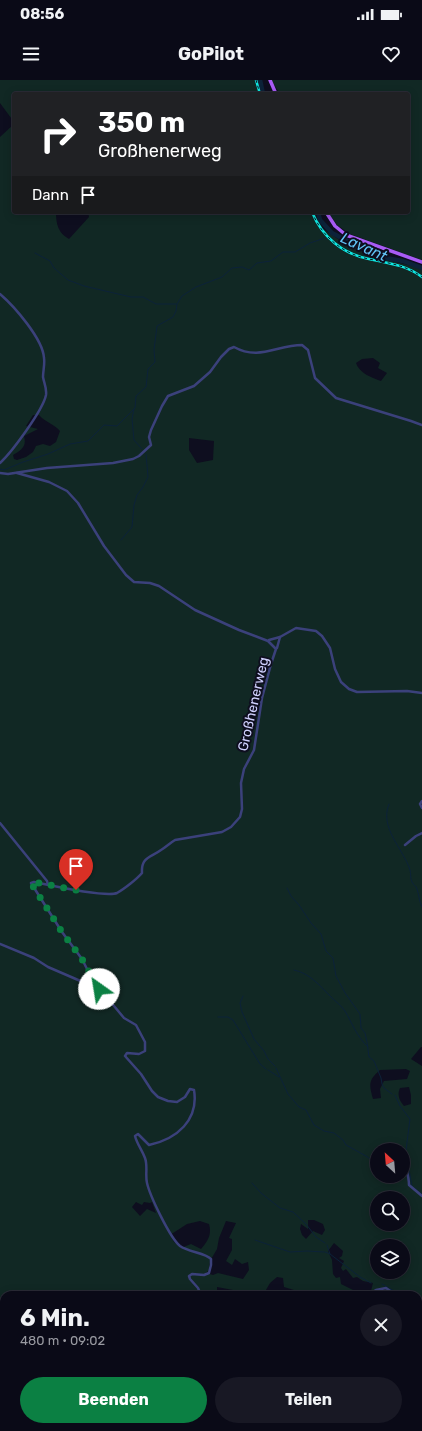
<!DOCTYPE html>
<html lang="de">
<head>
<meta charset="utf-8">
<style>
	body { margin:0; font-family:Rubik,sans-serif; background:#181824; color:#f1f3f6; height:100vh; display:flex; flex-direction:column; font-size:15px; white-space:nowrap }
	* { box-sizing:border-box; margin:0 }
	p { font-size:13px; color:#999aa1 }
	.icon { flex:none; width:22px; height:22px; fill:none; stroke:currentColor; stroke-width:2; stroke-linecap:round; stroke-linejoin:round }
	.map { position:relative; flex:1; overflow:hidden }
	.drawer { position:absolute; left:0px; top:1211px; width:422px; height:140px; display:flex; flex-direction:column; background:#0a0a17; border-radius:12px 12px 0 0; box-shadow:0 2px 10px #0003,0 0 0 1px #2a2b36 }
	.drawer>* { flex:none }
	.guide { position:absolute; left:12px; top:12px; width:398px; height:122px; border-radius:4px; box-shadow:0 2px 10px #0003,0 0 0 1px #2a2b36; background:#202124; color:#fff; overflow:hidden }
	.needle { width:26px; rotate:334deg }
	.tools { position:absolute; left:370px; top:1063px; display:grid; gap:8px }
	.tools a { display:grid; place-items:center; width:40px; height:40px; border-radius:50%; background:#0a0a17; box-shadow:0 2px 10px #0003,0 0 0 1px #2a2b36; font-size:20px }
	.pin { position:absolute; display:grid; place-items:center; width:34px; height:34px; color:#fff; margin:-41px -17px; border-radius:50% 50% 50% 0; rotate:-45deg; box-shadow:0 0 4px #0007 }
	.pin .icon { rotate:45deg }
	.me { position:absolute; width:44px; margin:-22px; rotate:328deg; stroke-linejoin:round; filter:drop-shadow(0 0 3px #0008) }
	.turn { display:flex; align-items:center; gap:14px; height:84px; padding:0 20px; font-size:18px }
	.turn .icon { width:52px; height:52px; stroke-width:2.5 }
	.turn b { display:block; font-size:28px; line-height:34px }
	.then { display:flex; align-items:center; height:38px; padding:0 20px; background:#0003; gap:8px; font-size:15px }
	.round { display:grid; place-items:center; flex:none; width:42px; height:42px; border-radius:21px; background:#181824 }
	.head { display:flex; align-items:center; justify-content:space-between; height:68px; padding:0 20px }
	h1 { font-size:24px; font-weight:700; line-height:30px }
	.cta { display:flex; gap:8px; margin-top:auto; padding:8px 20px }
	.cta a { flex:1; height:46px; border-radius:24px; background:#0b8043; color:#fff; font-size:16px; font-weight:700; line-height:46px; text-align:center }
	.cta a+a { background:#181824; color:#f1f3f6 }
	.status { display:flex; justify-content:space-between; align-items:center; height:28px; padding:0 20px; background:#0a0a17; direction:ltr }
	.status svg { height:11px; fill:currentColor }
	header { display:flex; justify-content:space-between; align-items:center; height:52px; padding:0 20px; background:#0a0a17; font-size:18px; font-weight:700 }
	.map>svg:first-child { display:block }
	.green { fill:#112824; fill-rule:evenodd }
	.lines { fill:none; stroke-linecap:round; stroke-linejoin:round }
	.stream { stroke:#0c2239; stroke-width:1 }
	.river { stroke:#0c2239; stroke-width:4.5 }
	.minor { stroke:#3b417b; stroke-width:2.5 }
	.major { stroke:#a85cf5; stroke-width:3.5 }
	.rail-casing { stroke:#0ee8e2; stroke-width:2.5 }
	.rail { stroke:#0e0e1f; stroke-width:1; stroke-dasharray:3; stroke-linecap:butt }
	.route { stroke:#0b8043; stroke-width:7; stroke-dasharray:0 12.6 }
	.labels { text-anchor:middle; stroke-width:4; stroke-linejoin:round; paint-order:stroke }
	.street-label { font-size:14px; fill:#cecffc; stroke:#0e0e1f }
	.water-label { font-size:15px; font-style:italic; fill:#62c4f6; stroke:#0e0e1f }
</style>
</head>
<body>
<div class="status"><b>08:56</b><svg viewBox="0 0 49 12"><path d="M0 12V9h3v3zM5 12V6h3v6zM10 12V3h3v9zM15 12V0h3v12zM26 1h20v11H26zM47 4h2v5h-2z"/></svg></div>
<header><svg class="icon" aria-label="menu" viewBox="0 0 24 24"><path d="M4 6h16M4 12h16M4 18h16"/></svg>GoPilot<svg class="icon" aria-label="heart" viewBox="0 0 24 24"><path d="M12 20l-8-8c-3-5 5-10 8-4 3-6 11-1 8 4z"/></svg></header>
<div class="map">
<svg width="422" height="1351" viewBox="0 0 422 1351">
	<rect width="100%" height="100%" fill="#0e0e1f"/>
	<g class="green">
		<path d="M0 0H258L262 14H14V42L0 23Z"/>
		<path d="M271 0H422V180L350 154 337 145 328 132H408V14H282L279 12Z"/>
		<path d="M14 44V132H56C56 144 58 153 69 159L89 137 88 132H316V136L323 149 344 163 358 167 375 177 416 187 422 190V967H421L411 979 422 986V1271L418 1257V1215H364L371 1211 373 1203 363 1201 357 1197 353 1198 346 1189 343 1191 341 1188 344 1181 339 1178 342 1176 343 1171 334 1163 328 1171 332 1180 333 1194 336 1198 340 1197 341 1204 363 1215H294V1210L284 1207 283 1198 277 1197 270 1203 263 1215H243L233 1210 217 1207V1215H4V1245L0 1241V57ZM373 278 380 283 378 288 387 293 381 301C372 298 359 293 356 283L362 279ZM33 335H39C45 342 54 344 60 351L56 362 50 366 43 364 36 366 33 372 26 377 17 380 14 379 13 375C21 370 27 367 24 356L38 349 26 346ZM189 358 214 361 213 380 197 383 189 370ZM406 989 410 991 407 999 384 1001 380 1009 381 1018 373 1019C369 1005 368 1000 380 990ZM409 1007 411 1015V1024L404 1026C399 1020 397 1015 400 1008ZM377 1070H403V1096H377ZM377 1118H403V1144H377ZM136 1122 142 1125 144 1122 150 1123 152 1122 156 1133 147 1129 140 1136 132 1127ZM308 1140H314L323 1144 325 1150 322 1155 313 1151 306 1159 302 1155 300 1149 301 1144 308 1149ZM200 1141 209 1144C212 1154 208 1161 201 1169L191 1164 181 1168 174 1162 170 1155 187 1144ZM226 1141 236 1143 229 1158 232 1159V1170L226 1181 232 1185 235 1179 242 1184 248 1182 249 1190 243 1199 218 1193 213 1195 206 1193 209 1190 210 1181 217 1169 219 1158ZM377 1166H403V1192H377Z"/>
		<path d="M128 1347H230L226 1351H131Z"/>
	</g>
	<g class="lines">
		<g class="stream">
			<path d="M35 173 50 181 54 188 68 200 84 206 131 217H143L156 224H176"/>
			<path d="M134 329 132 339 134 360 142 369"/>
			<path d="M0 389 4 390 23 382 48 374 70 364 88 361 104 345 117 346 135 328 136 316 146 307 148 289 155 282 154 270 157 246 173 237 176 231 177 224 182 216 196 207 222 197 232 188 242 187 249 190 257 183 271 181 283 172H295L310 163 325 158"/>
			<path d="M121 460 132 447 134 425 137 415 143 407 148 397 146 374"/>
			<path d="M389 724C379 748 403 768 410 790 411 793 410 798 412 802 413 805 416 805 417 809 419 815 419 821 422 827"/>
			<path d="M287 808 291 816 299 825 311 843 321 854 326 871 333 878 336 896 345 913 360 934 361 948 365 953 367 962 369 977 374 981 381 998 382 1004 384 1008 392 1014"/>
			<path d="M294 890C310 893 321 907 331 917 336 922 341 925 345 931 352 943 357 957 368 967"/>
			<path d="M243 916 240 923 242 932 254 959 264 971 268 979 275 986"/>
			<path d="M218 937H228L233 940 260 984 266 989"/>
			<path d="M276 988 288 1014 299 1027 306 1030 314 1045 324 1051 334 1053 343 1060 346 1065 366 1076 377 1084"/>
			<path d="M268 990 279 997"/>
			<path d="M395 1015 400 1026 410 1039 406 1070"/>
			<path d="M406 1073 412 1106 422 1114"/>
			<path d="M387 1096 390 1099 399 1101"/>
			<path d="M252 1103 261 1113 280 1128 293 1132 306 1144 316 1157 325 1163"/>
			<path d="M255 1160 290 1172 307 1171 324 1172"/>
			<path d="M327 1165 330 1174 360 1197 371 1203"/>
			<path d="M325 1172 330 1174"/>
			<path d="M382 1204 401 1215"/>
			<path d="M418 1225H422"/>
			<path d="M0 1338 4 1344"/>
			<path d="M6 1347 7 1351"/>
		</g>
		<g class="river">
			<path d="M260 0 263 14"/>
			<path d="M318 132 320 140 332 153 379 177 403 181 422 188"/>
		</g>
		<g class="minor">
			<path d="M0 214C14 226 43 259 44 278 45 284 43 291 43 297 44 303 47 308 46 315 43 330 12 372 0 383"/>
			<path d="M0 393 8 394 47 388 113 383 133 379 139 376 151 365 149 357 151 350 162 326 168 316 194 306 210 292 221 277 229 269 234 267C259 281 277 265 302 265L308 270 315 298 336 318 411 341 422 345"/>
			<path d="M17 393 49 402 67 411 78 423 104 466 126 495 134 502 150 503 159 506 195 530 239 550 268 561 276 569 271 584 262 618 254 670 244 689 241 703 242 729 240 737 231 747 222 752 175 760C170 763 166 767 161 770 150 778 141 777 142 793 137 799 124 809 117 813 106 818 49 805 34 802L31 803 62 852 82 879 88 891 100 909 124 938 136 945 145 962V971L139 974 127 973 125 976 141 994 152 1011 158 1017 168 1021 177 1022 185 1017 190 1009 194 1010C199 1040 177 1059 149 1065L138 1054 135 1056C137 1064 142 1070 145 1078 148 1086 145 1095 147 1103 150 1116 170 1158 180 1166 188 1172 206 1173 211 1179V1185L209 1193 204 1195 192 1194 189 1196 190 1199 198 1208 201 1215"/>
			<path d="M269 560 280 557 296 548 316 551 322 556 330 568 335 589 341 602 349 609 357 612 407 611 422 613"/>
			<path d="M277 568 280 557"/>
			<path d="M422 721 420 724 422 728"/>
			<path d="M0 743 47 801 48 805"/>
			<path d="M405 765 416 756 422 753"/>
			<path d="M0 864 34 878 48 887 99 909"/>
			<path d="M404 1071C403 1083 409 1093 409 1105L422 1116"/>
			<path d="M367 1215 376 1210 386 1208 396 1215"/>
			<path d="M422 1229 420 1257 422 1273"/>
			<path d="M418 1290 422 1283"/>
			<path d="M418 1311 422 1310"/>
			<path d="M418 1323 422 1315"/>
			<path d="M140 1347 143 1351"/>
			<path d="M228 1351 232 1347"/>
			<path d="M237 1351 239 1347"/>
			<path d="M294 1351 296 1347"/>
			<path d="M380 1351 382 1347"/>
			<path d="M402 1351 405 1347"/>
		</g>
		<g class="major">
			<path d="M270 0 276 14"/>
			<path d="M326 132 335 146 346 155 422 182"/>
		</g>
		<g class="rail-casing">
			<g id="rail">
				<path d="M256 0 260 14"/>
				<path d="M312 132C322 157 343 174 369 179 388 183 406 185 422 197"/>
				<path d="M418 1299 422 1294"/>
				<path d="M385 1351 387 1347"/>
			</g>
		</g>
		<use href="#rail" class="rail"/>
	</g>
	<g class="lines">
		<path class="route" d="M76 810 34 802 31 803 62 852 82 879 99 909"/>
	</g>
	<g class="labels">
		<g class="street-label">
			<text transform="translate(253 624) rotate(-77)" y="5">Großhenerweg</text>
		</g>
		<g class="water-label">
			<text transform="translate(364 167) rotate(24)" y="5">Lavant</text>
		</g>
	</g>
</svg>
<div class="tools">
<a><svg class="needle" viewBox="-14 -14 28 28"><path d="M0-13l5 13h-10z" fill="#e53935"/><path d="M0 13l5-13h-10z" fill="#999aa1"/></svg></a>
<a><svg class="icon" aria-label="search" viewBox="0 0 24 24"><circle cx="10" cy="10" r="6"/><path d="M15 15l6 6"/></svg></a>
<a><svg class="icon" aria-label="layers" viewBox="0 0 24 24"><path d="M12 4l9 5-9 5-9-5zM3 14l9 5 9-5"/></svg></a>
</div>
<div class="pin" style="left:76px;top:810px;background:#d93025"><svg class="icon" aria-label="arrive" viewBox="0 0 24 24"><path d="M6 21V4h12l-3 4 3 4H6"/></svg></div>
<svg class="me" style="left:99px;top:909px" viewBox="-20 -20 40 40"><circle r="19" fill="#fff"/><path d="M0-13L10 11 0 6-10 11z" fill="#0b8043"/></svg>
<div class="guide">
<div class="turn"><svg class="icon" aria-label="right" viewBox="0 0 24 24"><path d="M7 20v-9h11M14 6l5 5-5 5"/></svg><div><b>350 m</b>Großhenerweg</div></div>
<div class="then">Dann<svg class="icon" aria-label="arrive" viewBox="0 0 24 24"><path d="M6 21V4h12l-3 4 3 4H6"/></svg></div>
</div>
<section class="drawer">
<div class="head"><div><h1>6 Min.</h1><p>480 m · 09:02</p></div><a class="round"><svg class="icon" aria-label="close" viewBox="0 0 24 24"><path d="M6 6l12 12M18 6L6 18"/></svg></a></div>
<div class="cta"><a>Beenden</a><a>Teilen</a></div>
</section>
</div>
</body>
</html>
